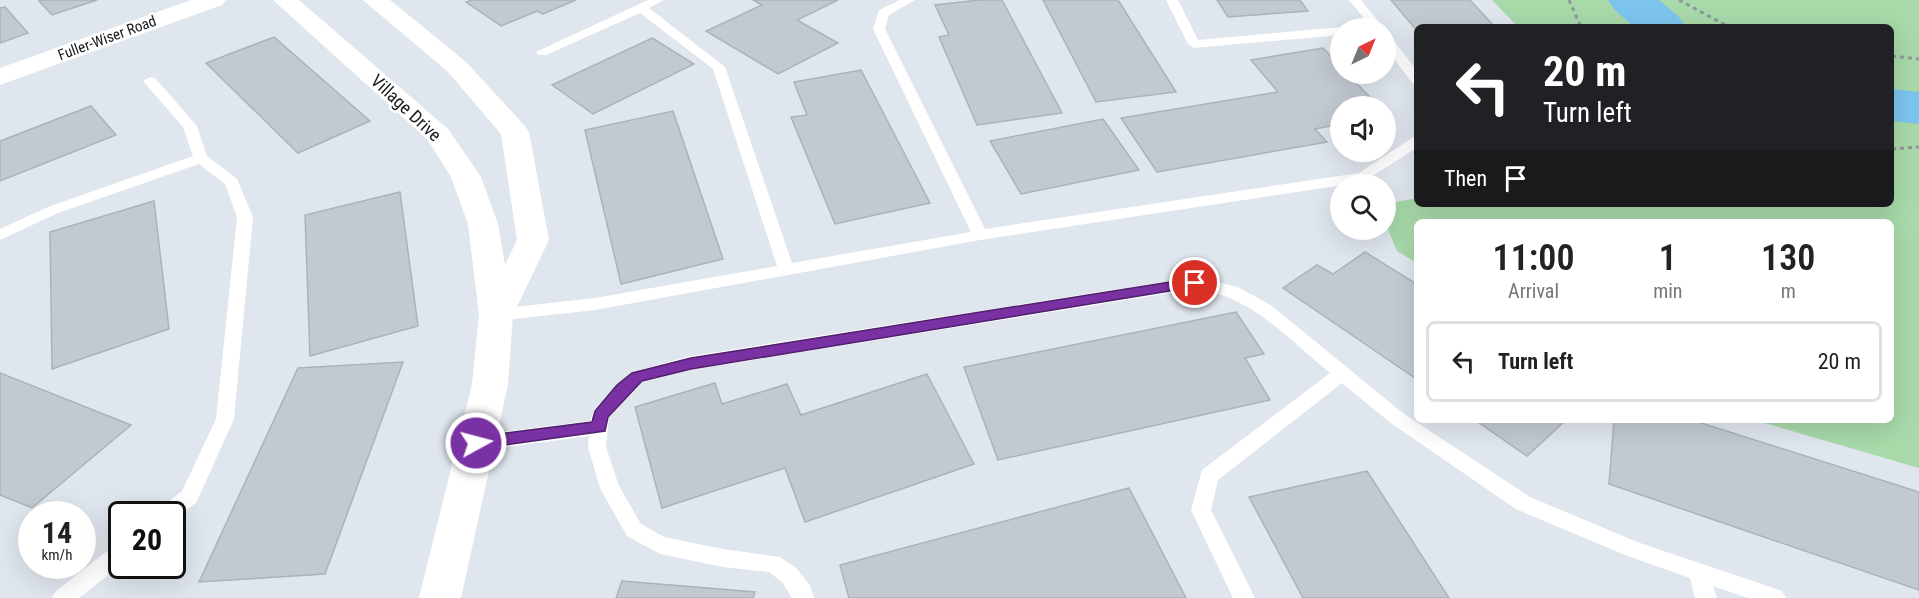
<!DOCTYPE html>
<html lang="en">
<head>
<meta charset="utf-8">
<style>
	body { margin:0; font-family:"Roboto Condensed",sans-serif; background:#f2f2f2; color:#222; height:100vh; display:flex; flex-direction:column; font-size:22px; white-space:nowrap }
	* { box-sizing:border-box; margin:0 }
	p { font-size:20px; color:#767676 }
	.icon { flex:none; width:33px; height:33px; fill:none; stroke:currentColor; stroke-width:2; stroke-linecap:round; stroke-linejoin:round }
	.map { position:relative; flex:1; overflow:hidden }
	.details { position:absolute; left:1414px; top:219px; width:480px; height:204px; display:flex; flex-direction:column; background:#fff; border-radius:9px; box-shadow:0 6px 24px #0002 }
	.details>* { flex:none }
	.guide { position:absolute; left:1414px; top:24px; width:480px; height:183px; border-radius:9px; box-shadow:0 6px 24px #0002; background:#202124; color:#fff; overflow:hidden }
	.needle { width:39px; rotate:43deg }
	.fabs { position:absolute; left:1330px; top:18px; display:grid; gap:12px }
	.fabs a { display:grid; place-items:center; width:66px; height:66px; border-radius:50%; background:#fff; box-shadow:0 6px 24px #0002; font-size:30px }
	.speed { position:absolute; left:18px; top:501px; display:flex; gap:12px; font-size:30px; font-weight:700; text-align:center }
	.speed>* { display:grid; place-content:center; width:78px; height:78px; border-radius:50%; background:#fff; box-shadow:0 6px 24px #0002; line-height:1 }
	.speed small { font-size:15px; font-weight:400 }
	.speed .limit { border:3px solid #111; border-radius:9px; background:#fff; color:#111 }
	.pin { position:absolute; display:grid; place-items:center; width:51px; height:51px; color:#fff; margin:-26px; border:3px solid #fff; border-radius:50%; box-shadow:0 2px 6px #0007 }
	.me { position:absolute; width:66px; margin:-33px; rotate:83deg; stroke-linejoin:round; filter:drop-shadow(0 0 4px #0008) }
	.turn { display:flex; align-items:center; gap:21px; height:126px; padding:0 30px; font-size:27px }
	.turn .icon { width:78px; height:78px; stroke-width:2.5 }
	.turn b { display:block; font-size:42px; line-height:51px }
	.then { display:flex; align-items:center; height:57px; padding:0 30px; background:#0003; gap:12px; font-size:22px }
	.eta { display:flex; justify-content:space-evenly; align-items:center; height:102px; text-align:center }
	.eta b { font-size:36px; font-weight:600; line-height:42px }
	ul { padding:0; list-style:none }
	li { display:flex; align-items:center; gap:18px; height:81px; margin:0 12px 9px; padding:0 18px; border:3px solid #e0e0e0; border-radius:9px }
	li div { flex:1 }
	li b { display:block; font-size:22px }
	li em { font-style:normal }
	.map>svg:first-child { display:block }
	.green { fill:#a7d9a9 }
	.lines { fill:none; stroke-linecap:round; stroke-linejoin:round }
	.river { fill:#7cc4ee; fill-rule:evenodd }
	.building { fill:#c3c9d1; stroke:#acb2b9; stroke-width:1.5 }
	.path { stroke:#90959b; stroke-width:3; stroke-dasharray:4 4; stroke-linecap:butt }
	.lane { fill:#fff; fill-rule:evenodd }
	.street { fill:#fff; fill-rule:evenodd }
	.secondary { fill:#fff; fill-rule:evenodd }
	.route { fill:#7a31a4; stroke:#4f206b; stroke-width:1.5 }
	.labels { text-anchor:middle; stroke-width:5; stroke-linejoin:round; paint-order:stroke }
	.far-street-label { font-size:15px; fill:#171a1c; stroke:#fff }
	.street-label { font-size:18px; fill:#171a1c; stroke:#fff }
</style>
</head>
<body>
<div class="map">
<svg width="1919" height="598" viewBox="0 0 1919 598">
	<rect width="100%" height="100%" fill="#e0e6ee"/>
	<path class="green" d="M1492 0H1919V468L1754 420H1892V222H1418L1417 263 1397 251 1386 225V204L1417 198 1418 204H1892V27H1518Z"/>
	<g class="lines">
		<g class="river">
			<path d="M1608 0H1659L1679 17 1686 27H1634L1615 10Z"/>
			<path d="M1892 89 1919 92V124L1892 121Z"/>
		</g>
	</g>
	<g class="building">
		<path d="M43 0H97L52 15 39 1Z"/>
		<path d="M472 0H576L543 14 537 11 501 26 466 2Z"/>
		<path d="M753 0H838L797 20 838 43 778 74 706 31 762 5Z"/>
		<path d="M979 0H1002L1062 113 977 125 939 37 949 35 935 5Z"/>
		<path d="M1043 0H1118L1176 92 1096 102Z"/>
		<path d="M1217 0H1300L1308 11 1228 17Z"/>
		<path d="M1391 0H1470L1495 27H1418V32Z"/>
		<path d="M5 7 28 33 0 43V8Z"/>
		<path d="M274 37 370 121 298 153 206 63Z"/>
		<path d="M652 38 694 64 593 114 552 85Z"/>
		<path d="M1323 48 1341 67V74H1347L1379 106H1341V124L1315 129 1327 142 1157 172 1121 118 1278 92 1251 60Z"/>
		<path d="M861 70 930 203 835 224 791 117 807 115 794 82Z"/>
		<path d="M91 106 116 135 0 181V141Z"/>
		<path d="M673 111 723 259 621 284 585 130Z"/>
		<path d="M1103 119 1139 170 1021 194 990 141Z"/>
		<path d="M400 192 418 326 310 356 305 215Z"/>
		<path d="M154 201 169 329 52 369 50 232Z"/>
		<path d="M1365 252 1418 285V380L1283 288 1317 265 1333 274Z"/>
		<path d="M1236 312 1264 354 1245 358 1270 400 998 460 964 367Z"/>
		<path d="M403 362 325 574 199 582 298 368Z"/>
		<path d="M0 373 131 425 32 508 0 495Z"/>
		<path d="M927 374 974 464 805 522 785 468 662 508 635 407 715 383 722 404 787 384 801 415Z"/>
		<path d="M1475 420H1566L1527 456Z"/>
		<path d="M1614 420H1692L1919 492V590L1609 484Z"/>
		<path d="M1367 471 1449 598H1303L1249 497Z"/>
		<path d="M1129 488 1186 598H849L840 565Z"/>
		<path d="M622 581 755 592 753 598H616Z"/>
	</g>
	<g class="lines">
		<g class="path">
			<path d="M1569 0 1581 27"/>
			<path d="M1679 0 1729 27"/>
			<path d="M1892 56 1919 59"/>
			<path d="M1892 149 1919 147"/>
		</g>
		<g class="lane">
			<path d="M648 0H664L649 8 725 67 792 263 971 232 873 29 879 10 900 0H915L889 15 885 29 985 229 1359 173 1418 134V147L1363 182 980 240 595 310 496 321 490 319 488 315 490 311 496 309 595 298 777 266 713 69 640 13 546 55H538L536 52Z"/>
			<path d="M1166 0H1178L1198 40 1341 27 1345 28H1341V35L1194 48 1188 44Z"/>
			<path d="M1349 0H1361L1384 28H1372Z"/>
			<path d="M1386 35 1390 36 1418 72V85L1413 84 1386 48Z"/>
			<path d="M150 77 155 78 197 126 207 156 237 179 253 217 234 419 196 503 172 521V514H158L161 508 182 491 216 419 237 217 225 184 199 164 58 213 0 240V229L48 207 193 156 183 127 143 81Z"/>
			<path d="M1195 277 1238 287 1272 306 1404 414 1530 497 1637 542 1782 591 1786 598H1748L1713 586 1717 598H1695L1690 578 1625 555 1516 509 1392 424 1342 383 1218 480 1211 510 1255 598H1233L1191 510 1202 470 1330 373C1289 339 1250 295 1195 289L691 370 643 382 609 417 606 447 619 486 641 524 664 537 723 549 780 557 796 568 810 585 814 598H792L782 582 769 572 723 567 660 554 627 536 600 488 588 447 589 436 476 451 469 448 467 443 469 438 476 435 590 421 594 410 631 372 691 356Z"/>
			<path d="M122 542V564L79 598H52L56 591 115 545Z"/>
		</g>
		<path class="street" d="M273 0H299L448 129 481 177 498 224 505 265 517 240 501 134 448 72 363 0H390L466 62 525 126 529 132 549 240 513 315 508 384 461 598H419L472 384 479 315 468 224 451 177 428 140Z"/>
		<path class="secondary" d="M191 0H226L222 5 0 85V68Z"/>
	</g>
	<path class="route" d="M1195 278 1200 279 1202 283 1200 286 691 369 642 381 608 417 605 431 476 449 470 447 468 443 470 439 476 437 592 422 595 411 617 385 632 373 691 358Z"/>
	<g class="labels">
		<g class="far-street-label">
			<text transform="translate(107 38) rotate(-20)" y="5">Fuller-Wiser Road</text>
		</g>
		<g class="street-label">
			<text transform="translate(406 108) rotate(43)" y="6">Village Drive</text>
		</g>
	</g>
</svg>
<div class="fabs">
<a><svg class="needle" viewBox="-14 -14 28 28"><path d="M0-13l5 13h-10z" fill="#e53935"/><path d="M0 13l5-13h-10z" fill="#767676"/></svg></a>
<a><svg class="icon" aria-label="sound" viewBox="0 0 24 24"><path d="M4 9h4l5-4v14l-5-4H4zM17 9q2 3 0 6"/></svg></a>
<a><svg class="icon" aria-label="search" viewBox="0 0 24 24"><circle cx="10" cy="10" r="6"/><path d="M15 15l6 6"/></svg></a>
</div>
<div class="speed"><div>14<small>km/h</small></div><div class="limit">20</div></div>
<div class="pin" style="left:1195px;top:283px;background:#d93025"><svg class="icon" aria-label="arrive" viewBox="0 0 24 24"><path d="M6 21V4h12l-3 4 3 4H6"/></svg></div>
<svg class="me" style="left:476px;top:443px" viewBox="-20 -20 40 40"><circle r="17" fill="#7a31a4" stroke="#fff" stroke-width="3"/><path d="M0-11L8 9 0 5-8 9z" fill="#fff"/></svg>
<div class="guide">
<div class="turn"><svg class="icon" aria-label="left" viewBox="0 0 24 24"><path d="M17 20v-9H6M10 6l-5 5 5 5"/></svg><div><b>20 m</b>Turn left</div></div>
<div class="then">Then<svg class="icon" aria-label="arrive" viewBox="0 0 24 24"><path d="M6 21V4h12l-3 4 3 4H6"/></svg></div>
</div>
<section class="details">
<div class="eta">
<div><b>11:00</b><p>Arrival</p></div>
<div><b>1</b><p>min</p></div>
<div><b>130</b><p>m</p></div>
</div>
<ul>
<li><svg class="icon" aria-label="left" viewBox="0 0 24 24"><path d="M17 20v-9H6M10 6l-5 5 5 5"/></svg><div><b>Turn left</b></div><em>20 m</em></li>
</ul>
</section>
</div>
</body>
</html>
